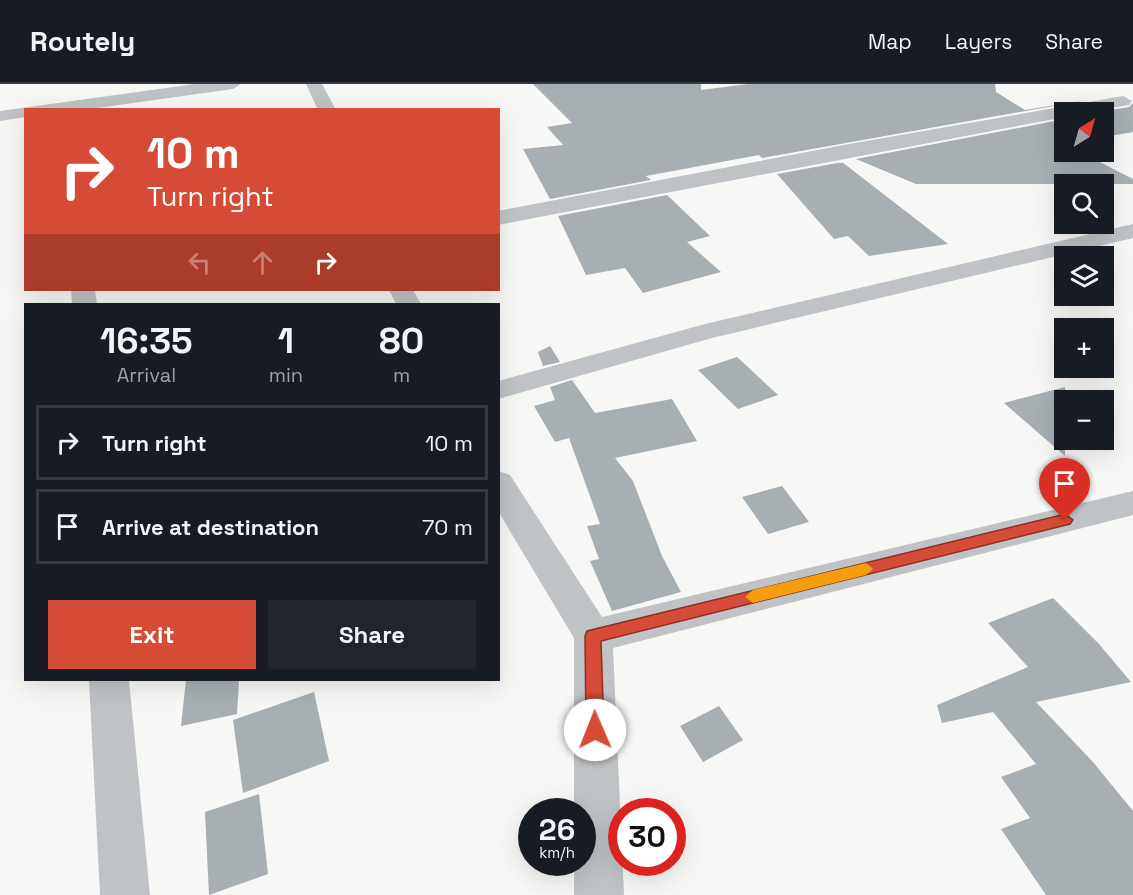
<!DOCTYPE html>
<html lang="en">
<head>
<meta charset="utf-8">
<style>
	body { margin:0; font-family:"Space Grotesk",sans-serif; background:#20242c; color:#f1f3f6; height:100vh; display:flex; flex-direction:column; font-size:22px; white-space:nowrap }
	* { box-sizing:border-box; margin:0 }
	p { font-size:20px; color:#9ea1a6 }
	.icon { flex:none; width:33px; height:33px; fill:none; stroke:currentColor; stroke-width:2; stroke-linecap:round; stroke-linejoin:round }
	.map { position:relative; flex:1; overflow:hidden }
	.details { position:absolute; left:24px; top:219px; width:476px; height:378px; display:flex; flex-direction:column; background:#171b24; border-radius:0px; box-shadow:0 6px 24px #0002 }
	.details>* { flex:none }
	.banner { position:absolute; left:24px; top:24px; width:476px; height:183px; border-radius:0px; box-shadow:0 6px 24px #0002; background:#d64b36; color:#fff; overflow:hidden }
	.needle { width:39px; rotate:37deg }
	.fabs { position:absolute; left:1054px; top:18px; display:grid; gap:12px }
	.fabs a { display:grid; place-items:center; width:60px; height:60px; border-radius:0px; background:#171b24; box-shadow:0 6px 24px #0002; font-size:30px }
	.speed { position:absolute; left:518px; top:714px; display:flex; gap:12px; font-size:30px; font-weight:700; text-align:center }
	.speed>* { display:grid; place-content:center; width:78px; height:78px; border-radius:50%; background:#171b24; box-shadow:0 6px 24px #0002; line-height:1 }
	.speed small { font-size:15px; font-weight:400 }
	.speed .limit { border:9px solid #d22; background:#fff; color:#111 }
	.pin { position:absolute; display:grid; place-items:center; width:51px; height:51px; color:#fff; margin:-62px -26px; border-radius:50% 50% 50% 0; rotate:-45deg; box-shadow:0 0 6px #0007 }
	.pin .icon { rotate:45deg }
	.me { position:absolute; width:66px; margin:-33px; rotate:359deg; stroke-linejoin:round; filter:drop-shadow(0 0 4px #0008) }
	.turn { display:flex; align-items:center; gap:21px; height:126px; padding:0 24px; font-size:27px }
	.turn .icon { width:78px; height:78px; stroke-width:2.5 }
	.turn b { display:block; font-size:42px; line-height:51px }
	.lanes { display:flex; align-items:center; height:57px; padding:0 24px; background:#0003; justify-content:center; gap:30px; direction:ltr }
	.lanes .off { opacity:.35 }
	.eta { display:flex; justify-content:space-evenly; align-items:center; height:102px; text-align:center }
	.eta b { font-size:36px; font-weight:700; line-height:42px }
	.primary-button { display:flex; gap:12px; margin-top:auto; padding:12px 24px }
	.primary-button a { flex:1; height:69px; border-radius:0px; background:#d64b36; color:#fff; font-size:24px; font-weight:700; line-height:69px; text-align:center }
	.primary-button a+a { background:#20242c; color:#f1f3f6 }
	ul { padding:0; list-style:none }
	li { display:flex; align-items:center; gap:18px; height:75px; margin:0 12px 9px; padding:0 12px; border:3px solid #363941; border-radius:0px }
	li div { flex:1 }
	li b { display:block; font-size:22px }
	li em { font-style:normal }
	header { display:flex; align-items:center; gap:36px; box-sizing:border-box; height:84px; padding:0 30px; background:#171b24; border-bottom:2px solid #363941 }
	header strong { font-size:28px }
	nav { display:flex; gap:33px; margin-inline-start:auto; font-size:21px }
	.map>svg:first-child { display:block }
	.building { fill:#a7afb3 }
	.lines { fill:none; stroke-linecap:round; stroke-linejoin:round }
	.minor { fill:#bfc3c6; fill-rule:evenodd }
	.route { fill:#d64b36; stroke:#8b3123; stroke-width:1.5 }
	.slow { fill:#f59e0b }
</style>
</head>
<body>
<header>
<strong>Routely</strong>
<nav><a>Map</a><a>Layers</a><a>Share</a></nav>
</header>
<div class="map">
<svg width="1133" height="811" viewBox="0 0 1133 811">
	<rect width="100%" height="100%" fill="#f7f7f5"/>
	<g class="building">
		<path d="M533 0H701V6L748 0H995L996 8 1025 26 1093 15 762 74 759 71 646 92 651 96 550 115 523 65 563 61 547 43 572 39Z"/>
		<path d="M1133 19V48L1104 53V28H1098L1129 23Z"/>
		<path d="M1065 35V68H1080L1133 95V100H916L856 75Z"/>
		<path d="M843 78H842L948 160 869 172 848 152 834 155 777 90Z"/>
		<path d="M667 111 710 152 687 158 721 188 643 209 625 184 586 191 558 132Z"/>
		<path d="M550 262 560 278 543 282 538 268Z"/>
		<path d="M737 273 778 311 738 325 698 286Z"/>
		<path d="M572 296 595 329 672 315 697 357 615 374 633 397 662 472 681 508 612 527 590 477 599 475 587 442 600 440 569 354 555 358 534 322 555 316 550 303Z"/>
		<path d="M1065 303V372L1004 319Z"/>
		<path d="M782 402 809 438 768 450 742 413Z"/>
		<path d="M1053 514 1099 560 1131 598 1036 618 1093 678 1133 727V811H1046L1001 745 1030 734 1001 693 1036 680 993 628 942 639 937 621 1028 583 988 539Z"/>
		<path d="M186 596H239L237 630 181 642Z"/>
		<path d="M314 608 329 677 243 709 233 636Z"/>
		<path d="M719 622 743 656 703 678 680 642Z"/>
		<path d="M259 710 268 790 209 811 205 728Z"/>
	</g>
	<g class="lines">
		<g class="minor">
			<path d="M195 0H241L233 5 83 26H26V33L0 37V27Z"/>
			<path d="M306 0H322L336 26H318Z"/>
			<path d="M1123 12 1132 17 1129 21 1088 28H1065V33L498 141V127L849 60Z"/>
			<path d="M1133 140V154L712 254 498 315V297L705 240Z"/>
			<path d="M71 206H95L97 220H72Z"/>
			<path d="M389 206H413L421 220H396Z"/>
			<path d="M498 387 510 391 602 533 1133 407V431L613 564 624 811H574V778H582V728H574V554L498 427Z"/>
			<path d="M89 596H129L150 811H100Z"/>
		</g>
	</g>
	<path class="route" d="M1065 430 1073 436 1070 440 601 557 604 646 601 652 595 654 589 652 586 646 585 552 587 547Z"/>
	<path class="slow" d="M866 479 873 485 866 491 753 519 745 513 753 506Z"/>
</svg>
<div class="fabs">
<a><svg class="needle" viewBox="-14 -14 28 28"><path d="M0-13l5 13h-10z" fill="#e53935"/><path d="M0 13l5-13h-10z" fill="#9ea1a6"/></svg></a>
<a><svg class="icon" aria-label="search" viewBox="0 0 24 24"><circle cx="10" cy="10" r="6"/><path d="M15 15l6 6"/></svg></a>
<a><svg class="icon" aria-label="layers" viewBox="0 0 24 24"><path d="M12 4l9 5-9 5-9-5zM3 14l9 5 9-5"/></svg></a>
<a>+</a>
<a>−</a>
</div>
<div class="speed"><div>26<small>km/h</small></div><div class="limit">30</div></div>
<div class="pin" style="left:1065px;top:436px;background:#d93025"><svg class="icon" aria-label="arrive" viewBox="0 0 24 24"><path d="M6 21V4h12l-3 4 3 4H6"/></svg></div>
<svg class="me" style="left:595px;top:646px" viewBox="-20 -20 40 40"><circle r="19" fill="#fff"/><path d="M0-13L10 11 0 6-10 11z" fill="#d64b36"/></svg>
<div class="banner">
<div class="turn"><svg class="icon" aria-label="right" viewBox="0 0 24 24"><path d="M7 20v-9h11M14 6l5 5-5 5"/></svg><div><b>10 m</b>Turn right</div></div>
<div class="lanes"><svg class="icon off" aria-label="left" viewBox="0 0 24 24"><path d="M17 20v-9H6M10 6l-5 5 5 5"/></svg><svg class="icon off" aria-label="ahead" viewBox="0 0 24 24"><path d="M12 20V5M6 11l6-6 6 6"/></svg><svg class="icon" aria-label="right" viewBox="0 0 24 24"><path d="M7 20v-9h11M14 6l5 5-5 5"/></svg></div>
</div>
<section class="details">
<div class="eta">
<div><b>16:35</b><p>Arrival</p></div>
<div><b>1</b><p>min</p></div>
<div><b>80</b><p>m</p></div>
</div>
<ul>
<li><svg class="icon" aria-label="right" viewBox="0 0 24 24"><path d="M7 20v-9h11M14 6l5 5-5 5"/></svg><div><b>Turn right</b></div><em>10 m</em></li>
<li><svg class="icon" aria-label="arrive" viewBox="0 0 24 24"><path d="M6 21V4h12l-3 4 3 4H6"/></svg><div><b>Arrive at destination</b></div><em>70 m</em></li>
</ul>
<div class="primary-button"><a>Exit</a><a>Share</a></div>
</section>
</div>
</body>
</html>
